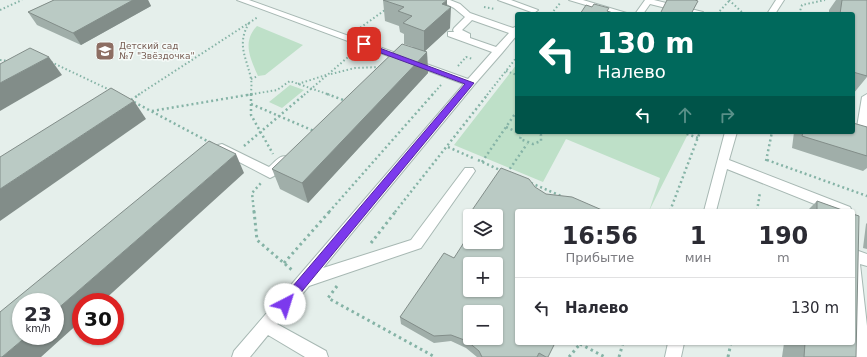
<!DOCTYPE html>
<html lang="ru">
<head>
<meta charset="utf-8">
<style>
	body { margin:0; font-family:"DejaVu Sans",sans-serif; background:#f2f2f3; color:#2b2b33; height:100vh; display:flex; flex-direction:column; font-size:15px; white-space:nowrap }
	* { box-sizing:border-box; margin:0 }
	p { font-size:13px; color:#7c7c81 }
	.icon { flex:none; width:22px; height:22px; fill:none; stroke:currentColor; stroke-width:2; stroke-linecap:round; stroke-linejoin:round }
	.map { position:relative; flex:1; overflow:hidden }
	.sheet { position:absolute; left:515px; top:209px; width:340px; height:136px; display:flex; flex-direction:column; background:#fff; border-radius:4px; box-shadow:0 1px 3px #0004 }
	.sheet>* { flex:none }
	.banner { position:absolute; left:515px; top:12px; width:340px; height:122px; border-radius:4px; box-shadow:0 1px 3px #0004; background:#00695c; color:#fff; overflow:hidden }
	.fabs { position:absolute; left:463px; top:209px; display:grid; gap:8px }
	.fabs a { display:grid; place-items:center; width:40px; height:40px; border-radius:4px; background:#fff; box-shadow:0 1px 3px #0004; font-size:20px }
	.speed { position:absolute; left:12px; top:293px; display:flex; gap:8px; font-size:20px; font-weight:700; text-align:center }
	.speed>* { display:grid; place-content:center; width:52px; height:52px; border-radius:50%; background:#fff; box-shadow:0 1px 3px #0004; line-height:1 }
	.speed small { font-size:10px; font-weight:400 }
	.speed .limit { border:6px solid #d22; background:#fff; color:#111 }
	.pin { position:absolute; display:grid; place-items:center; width:34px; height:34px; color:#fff; margin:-17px; border-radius:8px; box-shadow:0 2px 6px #0006 }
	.me { position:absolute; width:44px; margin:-22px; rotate:40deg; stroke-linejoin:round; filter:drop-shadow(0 0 3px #0008) }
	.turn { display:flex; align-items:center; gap:14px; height:84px; padding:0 16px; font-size:18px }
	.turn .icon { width:52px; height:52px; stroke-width:2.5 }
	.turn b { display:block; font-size:28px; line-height:34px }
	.lanes { display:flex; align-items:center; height:38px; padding:0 16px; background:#0003; justify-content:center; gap:20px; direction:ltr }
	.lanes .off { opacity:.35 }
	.eta { display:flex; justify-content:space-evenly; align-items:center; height:68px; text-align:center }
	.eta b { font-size:24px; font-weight:600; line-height:28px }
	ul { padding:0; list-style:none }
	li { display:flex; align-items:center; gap:12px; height:60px; padding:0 16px; border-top:1px solid #e1e1e2 }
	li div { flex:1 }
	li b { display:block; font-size:15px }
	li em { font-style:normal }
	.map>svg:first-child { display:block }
	.green { fill:#bee0c8 }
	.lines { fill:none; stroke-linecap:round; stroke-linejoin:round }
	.minor-casing { stroke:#a7b8b3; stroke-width:2 }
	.path-far2 { stroke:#85b3a6; stroke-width:2; stroke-dasharray:1.5 2.5; stroke-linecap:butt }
	.path-far1 { stroke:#85b3a6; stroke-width:2.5; stroke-dasharray:2 3; stroke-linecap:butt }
	.path { stroke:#85b3a6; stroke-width:3; stroke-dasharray:2.5 3.5; stroke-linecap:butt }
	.minor { fill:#fff; fill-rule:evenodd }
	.wall { fill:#a0aea9 }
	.shaded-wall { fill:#828d89 }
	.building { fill:#bacac4; stroke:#828d89; fill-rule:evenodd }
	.route { fill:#7c3aed; stroke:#51269a }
	.labels { text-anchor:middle; stroke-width:3; stroke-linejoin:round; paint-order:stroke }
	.far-education-label { font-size:9px; fill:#785e54; stroke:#f6fbf9; text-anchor:start }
</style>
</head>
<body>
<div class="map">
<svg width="867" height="357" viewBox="0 0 867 357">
	<rect width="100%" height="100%" fill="#e5efeb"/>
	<g class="green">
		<path d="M257 26 303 45 265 75 258 76C250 58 242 42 257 26Z"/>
		<path d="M517 64V132H689L649 211 660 178 566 139 543 182 454 145Z"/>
		<path d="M290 85 304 90 282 108 269 102Z"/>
	</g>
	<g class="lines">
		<g class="minor-casing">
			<g id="minor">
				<path d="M237 0H249L468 79 492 52 448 36V32H454L453 30 454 28 465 17 454 8 439 0H450L460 4 470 13 513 28 517 26V35L502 53 474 85 323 268 411 240 465 168H473L475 171 473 174 421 248 309 286 277 324 326 351 328 357H305L268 335 250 357H232L234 351 464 84ZM472 20 509 33 496 47 470 38V34L462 30Z"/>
				<path d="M498 0H511L538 10 534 13Z"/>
				<path d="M569 0H583L630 14H616Z"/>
				<path d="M645 0H654L703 12 704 14H690L650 4 643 14H635Z"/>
				<path d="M776 0H784L775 14H767Z"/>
				<path d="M867 94V134L862 137 856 133 862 97Z"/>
				<path d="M725 132H737L729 160 850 207 852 211H832L727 169 716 211H704Z"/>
				<path d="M222 144 269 167C275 162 280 154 288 157L290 160 274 176 270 178 218 151 216 148 218 145Z"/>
				<path d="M853 249 867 254V266L860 264 867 326V357H851L853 343Z"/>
				<path d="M668 343H684L681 357H665Z"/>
			</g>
		</g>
		<g class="path-far2">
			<path d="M729 0 744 14"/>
			<path d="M484 7 495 9"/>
			<path d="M0 10 22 0"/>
			<path d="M551 14 561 2"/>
			<path d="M717 14 729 1"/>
			<path d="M799 14 802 5 825 0"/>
			<path d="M249 23C236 45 247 58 251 79 252 84 251 90 251 95"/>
			<path d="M357 30 385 10"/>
			<path d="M0 60 9 61"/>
			<path d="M51 62 112 91"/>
			<path d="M458 66 466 57 473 59"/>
			<path d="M506 71 517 75"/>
			<path d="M331 74 355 68 381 67"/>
			<path d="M251 79 258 76"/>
			<path d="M298 84 326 75"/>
			<path d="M138 95 258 17"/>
			<path d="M247 95 277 90 290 81 330 95"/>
			<path d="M304 95 354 52"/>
			<path d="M432 95 441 85"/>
			<path d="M487 95 517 57"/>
		</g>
		<g class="path-far1">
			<path d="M251 94V115L273 154"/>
			<path d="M327 94 346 101"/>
			<path d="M131 100 140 94"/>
			<path d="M134 102 211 143"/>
			<path d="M251 104 314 131"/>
			<path d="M152 111 253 94"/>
			<path d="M506 127 517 132"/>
			<path d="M522 132 520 139 533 144 541 141V135L537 132"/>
			<path d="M682 132 698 138"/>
			<path d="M244 146 305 94"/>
			<path d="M448 147 473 158"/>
			<path d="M478 160 502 171"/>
			<path d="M767 160 867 196"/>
			<path d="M766 161 772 132"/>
			<path d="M482 162 517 111"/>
			<path d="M507 173 527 144"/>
			<path d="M531 183 561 196"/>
			<path d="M670 211 700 132"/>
			<path d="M757 211 760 192"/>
			<path d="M254 212 252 193 261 183"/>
			<path d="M329 212 433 94"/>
			<path d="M395 212 488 94"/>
		</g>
		<g class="path">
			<path d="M254 211 257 240 292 270"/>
			<path d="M371 243 396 211"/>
			<path d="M284 263 330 211"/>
			<path d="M337 286 328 298 435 357"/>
			<path d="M580 344 605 357"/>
			<path d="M569 357 580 344"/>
			<path d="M619 357 623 343"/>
			<path d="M728 357 731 343"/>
		</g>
		<use href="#minor" class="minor"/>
	</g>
	<g class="wall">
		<path d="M54 0H148L151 6 81 45 37 25 28 12Z"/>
		<path d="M383 0 447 6 450 28 425 51 427 52 428 73 308 203 280 189 272 169 413 47 404 44V34L400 32 399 26 385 21Z"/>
		<path d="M836 0H867V77L853 94V14H829V10Z"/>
		<path d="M867 127V168L863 171 792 148 794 132H853Z"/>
		<path d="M817 201 845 211H807Z"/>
		<path d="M517 211 548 357H477L466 348 451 341 434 343 401 324 400 317 454 258 496 216H470V225L468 224V216Z"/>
		<path d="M867 223V249L863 248 866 224Z"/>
		<path d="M784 343H853L856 357H782Z"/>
	</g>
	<g class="shaded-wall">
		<path d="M133 0H148L151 6 81 45 73 33Z"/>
		<path d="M447 0V11L451 7 450 28 424 52V31L442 4Z"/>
		<path d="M427 52 428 73 308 203 302 183Z"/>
		<path d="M49 57 62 75 0 111V83Z"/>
		<path d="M134 101 146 119 0 221V189Z"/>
		<path d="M236 154 244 173 102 302H81V321L41 357H2L27 336H55V311Z"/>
	</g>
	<g class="building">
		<path d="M54 0H133L73 33 28 12Z"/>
		<path d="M383 0H447L442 4 451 7 424 31 403 23 412 16 398 11 404 7Z"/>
		<path d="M667 0H695L698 1 691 14H660Z"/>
		<path d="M842 0H867V76L853 72V14H840Z"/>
		<path d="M594 4 609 8 607 11 613 13 612 14H580L586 5 592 7Z"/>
		<path d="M402 44 427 52 302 183 272 169Z"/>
		<path d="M30 48 49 57 0 83V64Z"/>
		<path d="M111 88 134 101 0 189V157Z"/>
		<path d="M853 123 867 127V156L802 136 803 132H853Z"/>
		<path d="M209 141 236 154 55 311V302H21V336H27L2 357H0V312Z"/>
		<path d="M501 168 529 179 535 187 546 194 572 197 602 210V211H517V343H555L548 357H546L539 353 537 357H482L479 351 467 341 451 335 434 336 400 317 444 253 454 258 470 233V242H496V216H470V217L468 216ZM470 264H496V290H470ZM470 312H496V338H470Z"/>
		<path d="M817 201 845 211H817Z"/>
		<path d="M853 214 859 216 856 357H804L805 343H853Z"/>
	</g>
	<path class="route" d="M362 43H366L474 83 289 307 285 309 281 307 280 304 281 300 465 84 362 46Z"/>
	<defs>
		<g id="school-square" transform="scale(1)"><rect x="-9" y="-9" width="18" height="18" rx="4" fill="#8d6e63" stroke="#f6fbf9"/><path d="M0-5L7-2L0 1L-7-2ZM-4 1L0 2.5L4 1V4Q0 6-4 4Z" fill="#fff"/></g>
	</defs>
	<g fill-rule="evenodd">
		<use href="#school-square" x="105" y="51"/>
	</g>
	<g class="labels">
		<g class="far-education-label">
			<text x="119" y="49">Детский сад<tspan x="119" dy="10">№7 "Звёздочка"</tspan></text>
		</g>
	</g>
</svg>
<div class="fabs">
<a><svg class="icon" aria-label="layers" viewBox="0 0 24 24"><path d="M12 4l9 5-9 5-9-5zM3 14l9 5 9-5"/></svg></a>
<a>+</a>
<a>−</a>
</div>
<div class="speed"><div>23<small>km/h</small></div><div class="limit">30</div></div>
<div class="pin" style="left:364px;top:44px;background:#d93025"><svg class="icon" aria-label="arrive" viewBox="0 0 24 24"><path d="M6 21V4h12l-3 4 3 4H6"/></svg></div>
<svg class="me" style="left:285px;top:304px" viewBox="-20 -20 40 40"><circle r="19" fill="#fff"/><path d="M0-13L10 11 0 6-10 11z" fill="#7c3aed"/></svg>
<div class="banner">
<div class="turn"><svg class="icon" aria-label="left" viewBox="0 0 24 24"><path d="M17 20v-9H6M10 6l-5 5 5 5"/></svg><div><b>130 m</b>Налево</div></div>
<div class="lanes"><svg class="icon" aria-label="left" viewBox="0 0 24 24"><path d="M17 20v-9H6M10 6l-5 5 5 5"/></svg><svg class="icon off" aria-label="ahead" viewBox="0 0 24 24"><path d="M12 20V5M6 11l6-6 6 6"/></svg><svg class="icon off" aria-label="right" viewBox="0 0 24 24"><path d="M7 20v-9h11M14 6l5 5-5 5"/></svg></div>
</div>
<section class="sheet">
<div class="eta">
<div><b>16:56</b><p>Прибытие</p></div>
<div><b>1</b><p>мин</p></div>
<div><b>190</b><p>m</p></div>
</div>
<ul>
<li><svg class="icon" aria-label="left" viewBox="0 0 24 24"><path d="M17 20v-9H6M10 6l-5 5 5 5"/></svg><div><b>Налево</b></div><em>130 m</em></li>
</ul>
</section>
</div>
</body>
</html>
